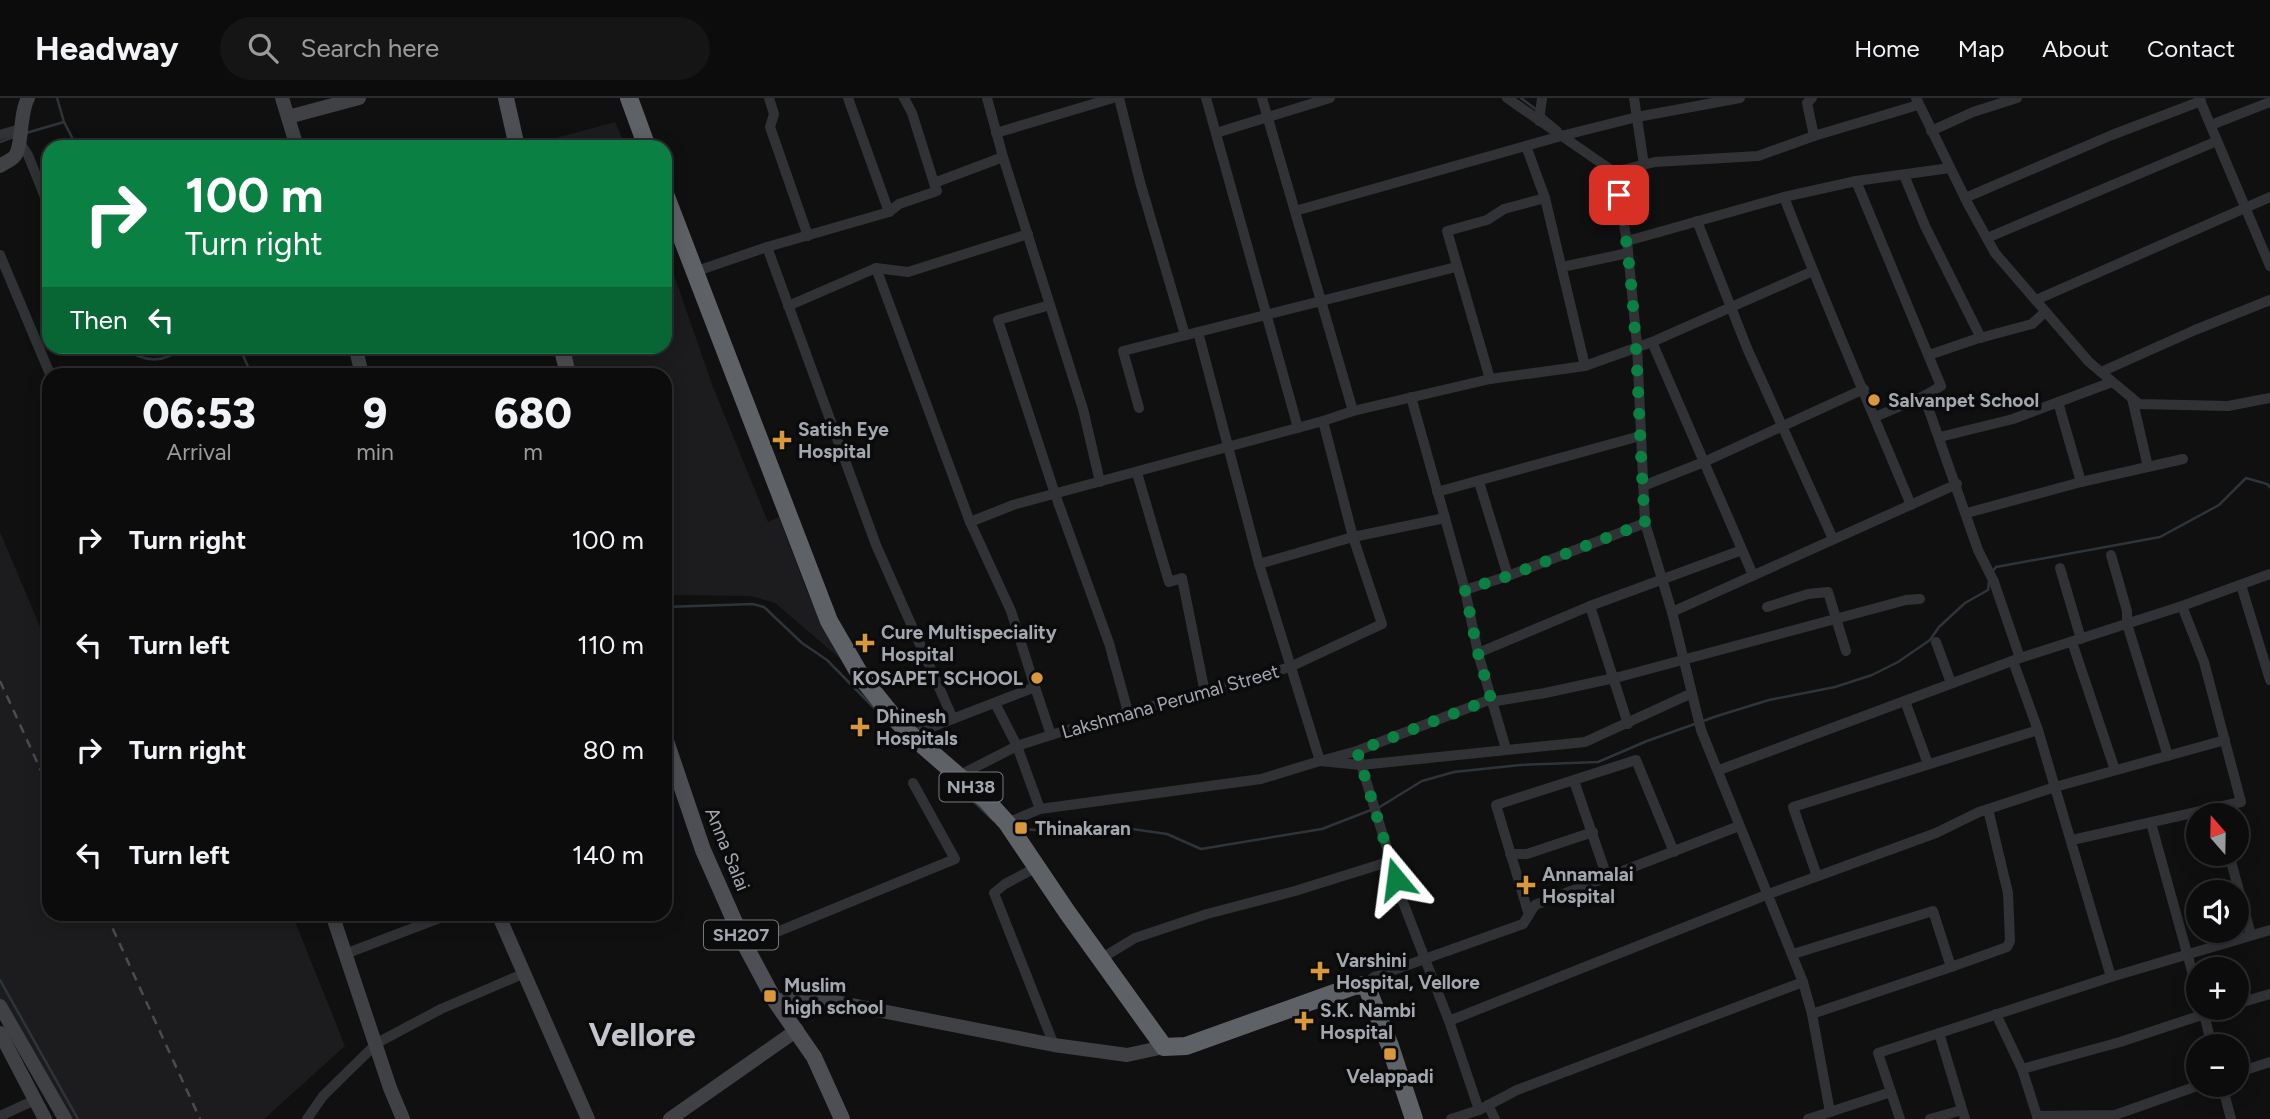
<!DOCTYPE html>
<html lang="en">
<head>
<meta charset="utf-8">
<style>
	body { margin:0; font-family:Figtree,sans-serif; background:#151516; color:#f1f3f6; height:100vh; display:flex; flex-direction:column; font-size:26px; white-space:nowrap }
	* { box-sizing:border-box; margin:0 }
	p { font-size:23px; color:#9a9b9d }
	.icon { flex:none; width:38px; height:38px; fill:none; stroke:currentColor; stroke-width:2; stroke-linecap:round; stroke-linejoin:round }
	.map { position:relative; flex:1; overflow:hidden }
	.side { position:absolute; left:42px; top:270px; width:630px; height:553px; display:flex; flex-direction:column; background:#0c0c0d; border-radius:21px; box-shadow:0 4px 18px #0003,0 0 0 2px #2c2c2e }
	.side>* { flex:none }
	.top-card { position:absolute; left:42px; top:42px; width:630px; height:214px; border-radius:21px; box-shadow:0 4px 18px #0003,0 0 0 2px #2c2c2e; background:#0b8043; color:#fff; overflow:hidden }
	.needle { width:46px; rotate:340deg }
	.tools { position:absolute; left:2186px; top:705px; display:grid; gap:14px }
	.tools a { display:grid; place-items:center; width:63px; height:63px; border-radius:50%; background:#0c0c0d; box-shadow:0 4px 18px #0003,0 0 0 2px #2c2c2e; font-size:35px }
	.pin { position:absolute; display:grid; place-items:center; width:60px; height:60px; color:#fff; margin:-30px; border-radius:14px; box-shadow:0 4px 10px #0006 }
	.me { position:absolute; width:77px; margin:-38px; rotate:344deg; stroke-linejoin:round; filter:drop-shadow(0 0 5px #0008) }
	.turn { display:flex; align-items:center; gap:24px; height:147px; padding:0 28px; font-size:32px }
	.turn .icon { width:91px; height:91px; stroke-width:2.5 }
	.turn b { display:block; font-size:49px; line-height:60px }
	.then { display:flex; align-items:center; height:66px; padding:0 28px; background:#0003; gap:14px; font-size:26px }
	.eta { display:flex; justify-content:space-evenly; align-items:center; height:119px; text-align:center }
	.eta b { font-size:42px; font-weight:800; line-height:49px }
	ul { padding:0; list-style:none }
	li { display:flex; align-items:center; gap:21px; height:105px; padding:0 28px }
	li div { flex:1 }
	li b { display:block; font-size:26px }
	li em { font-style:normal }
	header { display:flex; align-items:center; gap:42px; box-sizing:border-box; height:98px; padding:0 35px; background:#0c0c0d; border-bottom:2px solid #2c2c2e }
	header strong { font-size:33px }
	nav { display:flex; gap:38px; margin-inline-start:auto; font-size:24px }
	.search { width:490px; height:63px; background:#151516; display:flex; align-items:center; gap:18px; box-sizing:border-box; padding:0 24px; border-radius:38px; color:#9a9b9d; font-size:26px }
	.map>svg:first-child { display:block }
	.built { fill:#1c1c1e }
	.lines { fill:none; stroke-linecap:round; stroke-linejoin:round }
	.stream { stroke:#2d353a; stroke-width:2.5 }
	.street { stroke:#313235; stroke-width:10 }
	.secondary { stroke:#3f4145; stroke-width:14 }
	.primary { stroke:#4e4f54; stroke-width:16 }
	.highway { stroke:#5e6166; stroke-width:18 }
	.rail { stroke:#4a4c50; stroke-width:2.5; stroke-dasharray:9 7; stroke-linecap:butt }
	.route { stroke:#0b8043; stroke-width:12; stroke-dasharray:0 21.6 }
	.poi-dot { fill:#da983e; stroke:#0b0b0c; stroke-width:2.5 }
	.labels { text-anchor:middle; stroke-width:7; stroke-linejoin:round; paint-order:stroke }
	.shield { fill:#0b0b0c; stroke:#75797f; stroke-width:2 }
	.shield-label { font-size:18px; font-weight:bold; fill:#a3a8b0 }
	.poi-label { font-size:19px; font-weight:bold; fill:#a3a8b0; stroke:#0b0b0c; text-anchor:start }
	.street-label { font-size:19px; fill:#a3a8b0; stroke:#0b0b0c }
	.town-label { font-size:33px; font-weight:bold; fill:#c3c6cd; stroke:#0b0b0c }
</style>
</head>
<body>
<header>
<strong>Headway</strong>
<div class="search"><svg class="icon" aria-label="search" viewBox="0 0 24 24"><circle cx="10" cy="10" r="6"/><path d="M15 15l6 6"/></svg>Search here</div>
<nav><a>Home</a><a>Map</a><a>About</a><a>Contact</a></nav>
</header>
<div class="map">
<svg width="2270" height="1021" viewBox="0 0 2270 1021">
	<rect width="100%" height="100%" fill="#101011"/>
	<g class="built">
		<path d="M615 24 626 49H554L552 41Z"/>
		<path d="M665 151 713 289 768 424 779 419 808 496 843 563 775 505 751 498 665 497V276H576L571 258 593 249 665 248Z"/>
		<path d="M0 434 49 550V816H292L345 948 264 1021H65L0 901Z"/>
	</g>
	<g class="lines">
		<g class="stream">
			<path d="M57 0 64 24"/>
			<path d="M1521 0 1538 13"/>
			<path d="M1543 17 1560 31"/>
			<path d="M26 35 64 24 77 49"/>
			<path d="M0 44 13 39"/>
			<path d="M121 248C142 264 163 268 183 248"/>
			<path d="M239 248 249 271"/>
			<path d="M284 272 329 276"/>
			<path d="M1992 474 1996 469 2160 439 2219 407 2246 380 2267 386 2270 389"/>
			<path d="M665 509 753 506 764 509 802 545 827 562 881 617"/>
			<path d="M968 698 993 722"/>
			<path d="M1378 710 1422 683 1454 674 1520 667 1598 664 1647 643 1717 618 1769 602 1835 589 1872 577 1898 564 1930 542 1939 529 1965 505 1988 492 1989 483"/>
			<path d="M1021 731 1078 735 1132 731 1167 736 1201 751 1322 731 1371 712"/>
			<path d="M0 882 78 1021"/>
		</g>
		<g class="street">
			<path d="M769 0 774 16 770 29 808 138"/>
			<path d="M848 0 889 114"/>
			<path d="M904 0 912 15 934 85"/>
			<path d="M987 0 1003 59 1083 311 1100 384"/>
			<path d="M1119 0 1140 84 1185 237"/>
			<path d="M1206 0 1298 330"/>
			<path d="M1262 0 1353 313"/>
			<path d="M1507 0 1614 74 1627 143 1637 247 1645 425 1672 514 1701 632 1803 884 1812 916 1830 1014 1808 1021"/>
			<path d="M1634 0 1644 67"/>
			<path d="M1812 0 1807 5 1814 38"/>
			<path d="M1916 0 1968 106 1995 155 2089 264 2139 306 2228 308 2270 300"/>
			<path d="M2199 0 2270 168"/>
			<path d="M1539 23 1542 0"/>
			<path d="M2211 27 2270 4"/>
			<path d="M1931 33 1973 14 2017 0"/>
			<path d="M996 35 1113 0"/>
			<path d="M1216 35 1330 0"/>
			<path d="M0 37 20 31"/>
			<path d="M20 45 28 57 49 109"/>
			<path d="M1526 48 1545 100 1585 268"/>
			<path d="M1614 74 1655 64 1758 58 1814 38 1918 7"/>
			<path d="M1904 77 1925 128 1981 240"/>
			<path d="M1856 83 1941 288 1924 298 1875 319"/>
			<path d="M1784 99C1824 203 1868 304 1911 407"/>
			<path d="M1965 100 2112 37 2201 3"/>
			<path d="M1295 113 1561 38 1637 19 1740 0"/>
			<path d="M1697 123 1747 250 1833 441"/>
			<path d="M1987 140 2217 43"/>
			<path d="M1627 143 1784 99 1856 83 1950 70"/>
			<path d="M767 149 876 447 953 621"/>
			<path d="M0 157 50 276"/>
			<path d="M1562 169 1628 155"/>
			<path d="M876 170 970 424 1011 513 1035 589 911 637"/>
			<path d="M694 174 767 149 889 114 899 106 937 93 934 85 1003 59"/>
			<path d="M2036 202 2270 99"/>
			<path d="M1050 207 998 222 1055 396 1109 545 1128 614"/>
			<path d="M788 208 876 170 908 174 1028 136"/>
			<path d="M1198 234 1259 466 1320 663 1357 653 1491 601 1496 603 1545 595 1619 579 1906 502 1920 501"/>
			<path d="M1652 244 1753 477"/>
			<path d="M1929 257 1976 241 2032 226 2045 214"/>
			<path d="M2101 274 2195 232 2270 202"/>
			<path d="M241 276 249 274 283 276"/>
			<path d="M1490 281 1447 133 1487 122 1504 111 1545 100"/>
			<path d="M1924 298 1978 452 1994 484 2020 560"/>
			<path d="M2132 300 2148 369"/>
			<path d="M2058 304 2081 384"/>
			<path d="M1139 310 1123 253 1456 169"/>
			<path d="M1940 339 2013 321 2112 284"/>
			<path d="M1137 375 1169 484 1182 480 1205 595"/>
			<path d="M1479 384 1508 478"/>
			<path d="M1643 388 1704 364 1864 291"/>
			<path d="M1437 394 1640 338"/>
			<path d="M1967 415 2081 384 2183 361"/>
			<path d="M1445 420 1465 492 1478 555"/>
			<path d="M970 424 1013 407 1323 323 1353 313 1490 281 1585 268 1652 244 1813 173"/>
			<path d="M2111 457 2127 513V526L2168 658"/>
			<path d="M1259 466 1353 439 1445 420 1411 299"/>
			<path d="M2060 470 2081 541"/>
			<path d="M2241 487 2270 582"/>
			<path d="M1465 492 1508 478 1645 425"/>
			<path d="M1590 508 1628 626"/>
			<path d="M1767 509 1808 496 1828 494 1846 553"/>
			<path d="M1672 514 1957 386"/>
			<path d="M1936 544 1951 585"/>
			<path d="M2072 544 2115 672"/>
			<path d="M2013 563 2038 632 2111 879"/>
			<path d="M1035 589 1051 637"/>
			<path d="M1905 603 1928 666"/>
			<path d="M995 605 1017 648 1040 711"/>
			<path d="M1506 651 1478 555 1590 508 1742 452"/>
			<path d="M1360 663 1391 763"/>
			<path d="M1719 672 2020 560 2182 508 2270 476"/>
			<path d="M958 678 1017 648 1051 637 1128 614 1205 595 1290 569 1382 526 1353 439 1323 323"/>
			<path d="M1574 683 1607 779"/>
			<path d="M1007 725 1040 711 1261 681 1320 663 1361 667 1585 644 1690 596"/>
			<path d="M2151 725 2198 895"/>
			<path d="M2072 742 2241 704 2204 564 2182 508"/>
			<path d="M1510 756H1527L1593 734"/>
			<path d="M2229 756 2251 837"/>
			<path d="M1037 769 1005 786 994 795 1054 947"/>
			<path d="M1817 778 1793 709 2038 632"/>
			<path d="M210 816V820"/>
			<path d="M1529 817 1496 707 1636 662 1674 754"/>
			<path d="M745 847 955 761 913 685"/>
			<path d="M345 856 450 816"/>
			<path d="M1793 856 1933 813 1951 869 1812 916"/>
			<path d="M1102 860 1135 840 1207 816 1295 793 1391 763 1401 799 1449 923 1479 1012"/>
			<path d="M1951 869 2007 849 2010 843 2008 795 1988 711"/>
			<path d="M1366 887 1374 879 1523 826 1535 807 1739 728"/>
			<path d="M2236 906 2270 896"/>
			<path d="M2203 912 2212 948"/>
			<path d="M1996 916 2022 971 2038 1021"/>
			<path d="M1449 923 1766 797 1936 735 1979 714 2055 689 2225 642"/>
			<path d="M1939 935 1965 1021"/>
			<path d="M2022 971 2120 944 2223 910"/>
			<path d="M2236 975 2270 964"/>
			<path d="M2222 987 2231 1021"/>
			<path d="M1488 1007 1495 1021"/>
			<path d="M1830 1014 1891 994"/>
			<path d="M0 1018 35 1002"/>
			<path d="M2037 1018 2115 1017 2200 987"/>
			<path d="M307 1021 323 998 377 945 441 911 525 875"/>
			<path d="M1451 1021 1479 1012 1517 992 1803 884"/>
			<path d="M1900 1021 1878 955 2111 879 2270 832"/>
			<path d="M1930 1021 1962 1012"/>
		</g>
		<g class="secondary">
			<path d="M282 0 297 49"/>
			<path d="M288 19 359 0"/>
			<path d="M0 68C4 65 11 62 14 59 23 50 19 16 28 0"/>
			<path d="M355 248 362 276"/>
			<path d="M332 816 390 990 403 1021"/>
			<path d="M498 816 588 1021"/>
			<path d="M775 903 806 898 1054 947 1127 957 1164 949"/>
			<path d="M0 908 65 1021"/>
			<path d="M0 935 45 1021"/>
			<path d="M670 1021 797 932"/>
		</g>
		<g class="primary">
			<path d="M506 0 517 49"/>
			<path d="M561 248 568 276"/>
			<path d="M665 640 703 752 745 847 775 903 814 959 842 1021"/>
		</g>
		<g class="highway">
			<path d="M629 0 647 49"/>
			<path d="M665 96 829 523 862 580 891 616 911 637 986 702 1007 725 1067 814 1164 949 1186 948 1354 888 1366 887 1390 948 1414 1021"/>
		</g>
		<g class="rail">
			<path d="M0 583 49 690"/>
			<path d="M106 816 200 1021"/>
		</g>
	</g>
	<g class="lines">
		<path class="route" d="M1396 781 1357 653 1491 601 1478 555 1465 492 1508 478 1645 425C1637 315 1639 206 1619 97"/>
	</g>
	<g class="poi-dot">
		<circle cx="1874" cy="302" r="7"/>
		<path d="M778.5 331.5h7v7h7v7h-7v7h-7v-7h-7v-7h7z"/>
		<path d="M861.5 534.5h7v7h7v7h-7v7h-7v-7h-7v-7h7z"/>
		<circle cx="1037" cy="580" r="7"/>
		<path d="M856.5 618.5h7v7h7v7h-7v7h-7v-7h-7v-7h7z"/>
		<rect x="1014" y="723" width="14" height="14" rx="3.5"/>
		<path d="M1522.5 776.5h7v7h7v7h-7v7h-7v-7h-7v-7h7z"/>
		<path d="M1316.5 862.5h7v7h7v7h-7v7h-7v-7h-7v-7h7z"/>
		<rect x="763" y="891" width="14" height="14" rx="3.5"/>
		<path d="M1300.5 912.5h7v7h7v7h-7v7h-7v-7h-7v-7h7z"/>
		<rect x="1383" y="949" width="14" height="14" rx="3.5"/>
	</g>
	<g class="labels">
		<g class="shield">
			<rect x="939.5" y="674.5" width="63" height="29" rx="5"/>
			<rect x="704" y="822.5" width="74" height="29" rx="5"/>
		</g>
		<g class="shield-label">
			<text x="971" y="695">NH38</text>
			<text x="741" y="843">SH207</text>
		</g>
		<g class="poi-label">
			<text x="1888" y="309">Salvanpet School</text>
			<text x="798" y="338">Satish Eye<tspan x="798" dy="22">Hospital</tspan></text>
			<text x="881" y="541">Cure Multispeciality<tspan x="881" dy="22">Hospital</tspan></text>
			<text x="1023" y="587" text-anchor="end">KOSAPET SCHOOL</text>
			<text x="876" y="625">Dhinesh<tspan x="876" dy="22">Hospitals</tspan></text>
			<text x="1035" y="737">Thinakaran</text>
			<text x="1542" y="783">Annamalai<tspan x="1542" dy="22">Hospital</tspan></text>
			<text x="1336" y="869">Varshini<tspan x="1336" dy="22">Hospital, Vellore</tspan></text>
			<text x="784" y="894">Muslim<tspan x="784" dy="22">high school</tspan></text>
			<text x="1320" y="919">S.K. Nambi<tspan x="1320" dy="22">Hospital</tspan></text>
			<text x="1390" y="985" text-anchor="middle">Velappadi</text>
		</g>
		<g class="street-label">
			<text transform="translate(1170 603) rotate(-16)" y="7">Lakshmana Perumal Street</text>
			<text transform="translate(728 751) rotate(68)" y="7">Anna Salai</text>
		</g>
		<g class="town-label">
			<text x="642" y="948">Vellore</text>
		</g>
	</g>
</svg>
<div class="tools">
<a><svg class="needle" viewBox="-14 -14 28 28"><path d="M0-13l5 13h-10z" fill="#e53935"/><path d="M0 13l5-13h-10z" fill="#9a9b9d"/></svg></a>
<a><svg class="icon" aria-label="sound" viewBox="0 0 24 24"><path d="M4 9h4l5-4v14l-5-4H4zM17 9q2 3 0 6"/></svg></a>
<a>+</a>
<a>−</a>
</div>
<div class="pin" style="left:1619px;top:97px;background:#d93025"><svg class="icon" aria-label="arrive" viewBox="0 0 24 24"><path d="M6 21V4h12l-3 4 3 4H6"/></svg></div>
<svg class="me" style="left:1396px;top:781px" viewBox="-20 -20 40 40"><path d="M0-17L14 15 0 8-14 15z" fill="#0b8043" stroke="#fff" stroke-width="4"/></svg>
<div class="top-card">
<div class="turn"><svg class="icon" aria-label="right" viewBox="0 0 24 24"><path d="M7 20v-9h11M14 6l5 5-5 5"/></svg><div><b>100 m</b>Turn right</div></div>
<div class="then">Then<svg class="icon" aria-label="left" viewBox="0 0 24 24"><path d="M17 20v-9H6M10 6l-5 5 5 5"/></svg></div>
</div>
<section class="side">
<div class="eta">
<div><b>06:53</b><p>Arrival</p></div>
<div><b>9</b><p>min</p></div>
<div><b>680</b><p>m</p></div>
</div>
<ul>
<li><svg class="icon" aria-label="right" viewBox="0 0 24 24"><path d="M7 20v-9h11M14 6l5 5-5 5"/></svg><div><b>Turn right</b></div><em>100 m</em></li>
<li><svg class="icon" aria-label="left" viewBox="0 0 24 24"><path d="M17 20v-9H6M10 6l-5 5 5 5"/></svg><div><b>Turn left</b></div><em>110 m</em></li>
<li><svg class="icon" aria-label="right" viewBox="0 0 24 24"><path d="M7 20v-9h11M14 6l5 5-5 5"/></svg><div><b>Turn right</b></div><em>80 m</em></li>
<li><svg class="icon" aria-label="left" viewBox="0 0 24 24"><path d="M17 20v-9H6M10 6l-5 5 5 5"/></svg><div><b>Turn left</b></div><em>140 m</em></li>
</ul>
</section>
</div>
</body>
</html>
